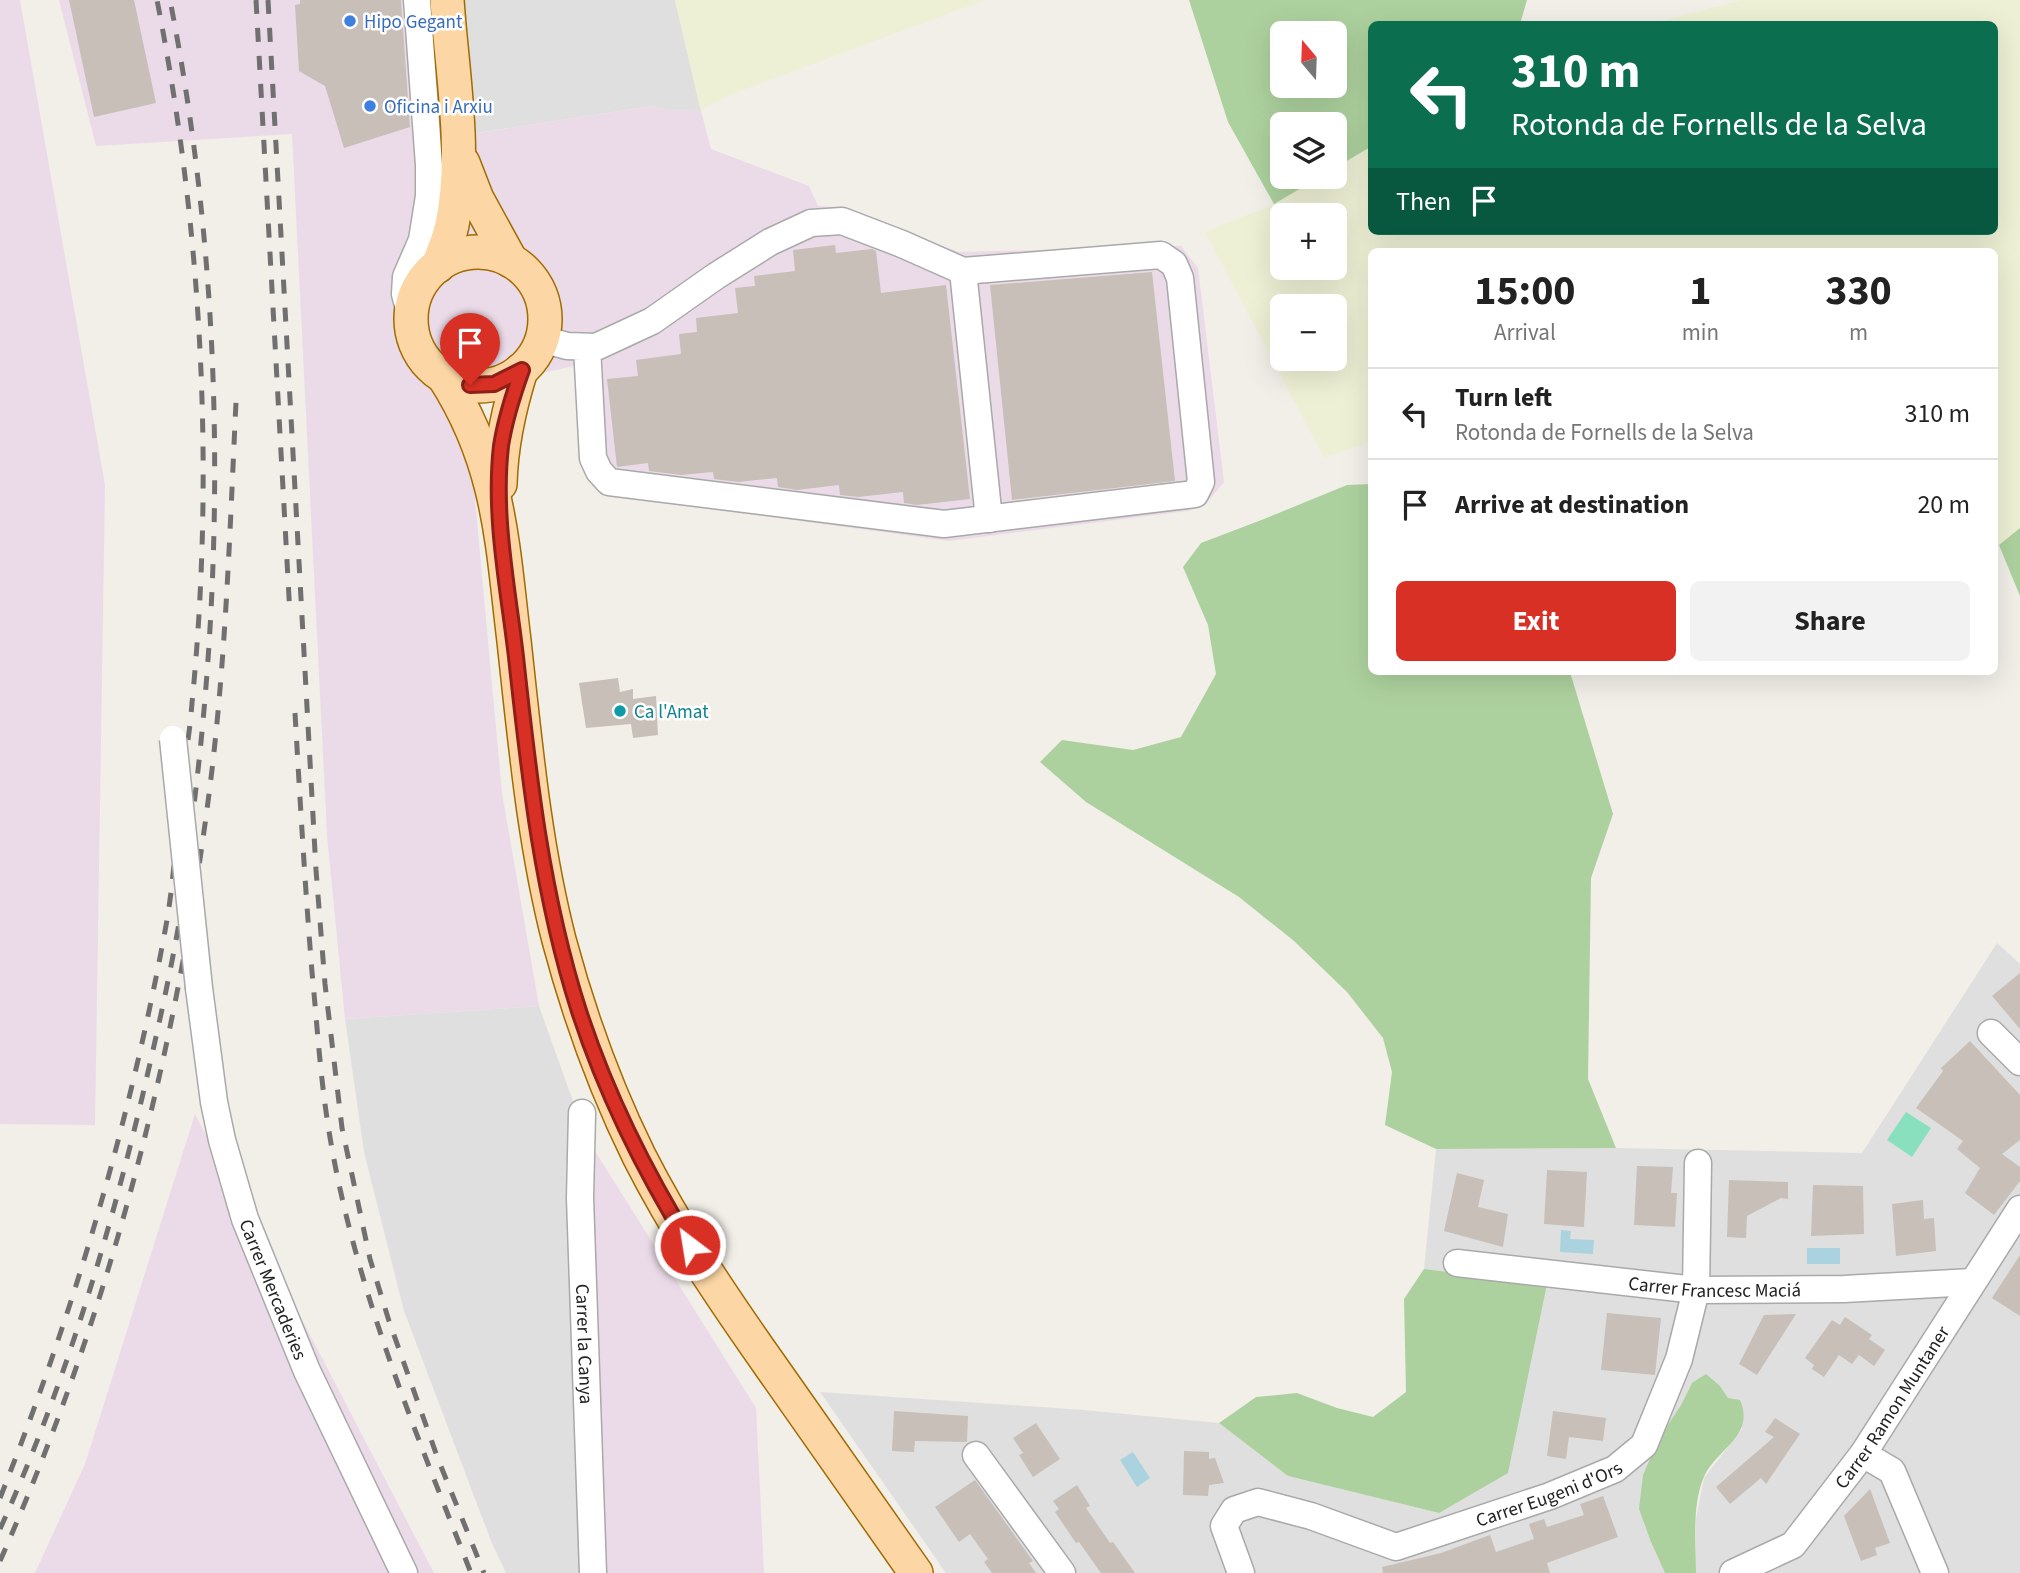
<!DOCTYPE html>
<html lang="en">
<head>
<meta charset="utf-8">
<style>
	body { margin:0; font-family:"Source Sans 3",sans-serif; background:#f2f2f2; color:#222; height:100vh; display:flex; flex-direction:column; font-size:26px; white-space:nowrap }
	* { box-sizing:border-box; margin:0 }
	p { font-size:23px; color:#767676 }
	.icon { flex:none; width:38px; height:38px; fill:none; stroke:currentColor; stroke-width:2; stroke-linecap:round; stroke-linejoin:round }
	.map { position:relative; flex:1; overflow:hidden }
	.side { position:absolute; left:1368px; top:248px; width:630px; height:427px; display:flex; flex-direction:column; background:#fff; border-radius:10px; box-shadow:0 7px 28px #0002 }
	.side>* { flex:none }
	.top-card { position:absolute; left:1368px; top:21px; width:630px; height:214px; border-radius:10px; box-shadow:0 7px 28px #0002; background:#0b6e4f; color:#fff; overflow:hidden }
	.needle { width:46px; rotate:341deg }
	.tools { position:absolute; left:1270px; top:21px; display:grid; gap:14px }
	.tools a { display:grid; place-items:center; width:77px; height:77px; border-radius:10px; background:#fff; box-shadow:0 7px 28px #0002; font-size:35px }
	.pin { position:absolute; display:grid; place-items:center; width:60px; height:60px; color:#fff; margin:-72px -30px; border-radius:50% 50% 50% 0; rotate:-45deg; box-shadow:0 0 7px #0007 }
	.pin .icon { rotate:45deg }
	.me { position:absolute; width:77px; margin:-38px; rotate:329deg; stroke-linejoin:round; filter:drop-shadow(0 0 5px #0008) }
	.turn { display:flex; align-items:center; gap:24px; height:147px; padding:0 28px; font-size:32px }
	.turn .icon { width:91px; height:91px; stroke-width:2.5 }
	.turn b { display:block; font-size:49px; line-height:60px }
	.then { display:flex; align-items:center; height:66px; padding:0 28px; background:#0003; gap:14px; font-size:26px }
	.eta { display:flex; justify-content:space-evenly; align-items:center; height:119px; text-align:center }
	.eta b { font-size:42px; font-weight:700; line-height:49px }
	.cta { display:flex; gap:14px; margin-top:auto; padding:14px 28px }
	.cta a { flex:1; height:80px; border-radius:10px; background:#d93025; color:#fff; font-size:28px; font-weight:700; line-height:80px; text-align:center }
	.cta a+a { background:#f2f2f2; color:#222 }
	ul { padding:0; list-style:none }
	li { display:flex; align-items:center; gap:21px; height:91px; padding:0 28px; border-top:2px solid #e0e0e0 }
	li div { flex:1 }
	li b { display:block; font-size:26px }
	li em { font-style:normal }
	.map>svg:first-child { display:block }
	.residential { fill:#e0dfdf }
	.industrial { fill:#ebdbe8 }
	.farmland { fill:#eef0d5; fill-rule:evenodd }
	.forest { fill:#add19e; fill-rule:evenodd }
	.pitch { fill:#88e0be }
	.water { fill:#aad3df }
	.building { fill:#c7bfb8 }
	.lines { fill:none; stroke-linecap:round; stroke-linejoin:round }
	.minor-casing { stroke:#a9a9a9; stroke-width:29 }
	.major-casing { stroke:#a06b00; stroke-width:36 }
	.minor { stroke:#fff; stroke-width:26 }
	.major { stroke:#fcd6a4; stroke-width:33 }
	.rail { stroke:#707070; stroke-width:5; stroke-dasharray:14 14; stroke-linecap:butt }
	.minor-bridge-casing { stroke:#a9a9a9; stroke-width:29; stroke-linecap:butt }
	.minor-bridge { stroke:#fff; stroke-width:26 }
	.route-casing { stroke:#8d1f18; stroke-width:18 }
	.route { stroke:#d93025; stroke-width:12 }
	.shop-dot { fill:#3f7fe0; stroke:#fff; stroke-width:2.5 }
	.culture-dot { fill:#0f9aa8; stroke:#fff; stroke-width:2.5 }
	.labels { text-anchor:middle; stroke-width:5; stroke-linejoin:round; paint-order:stroke }
	.shop-label { font-size:19px; fill:#366cbe; stroke:#fff; text-anchor:start }
	.culture-label { font-size:19px; fill:#0d838f; stroke:#fff; text-anchor:start }
	.street-label { font-size:19px; fill:#222; stroke:#fff }
</style>
</head>
<body>
<div class="map">
<svg width="2020" height="1573" viewBox="0 0 2020 1573">
	<rect width="100%" height="100%" fill="#f2efe9"/>
	<g class="residential">
		<path d="M451 0H675L701 111 666 110 652 106 457 136Z"/>
		<path d="M1997 943 2020 964V1573H1696V1519L1704 1478 1742 1429 1728 1398 1720 1386 1692 1383 1681 1405 1651 1542 1665 1573H946L820 1392 1084 1410 1219 1423 1288 1476 1439 1513 1546 1284 1424 1269 1436 1149 1616 1148 1862 1153Z"/>
		<path d="M539 1006 585 1135 599 1573H506L491 1541 404 1311 364 1152 345 1019Z"/>
	</g>
	<g class="industrial">
		<path d="M0 0H20L105 485 95 1125 0 1124Z"/>
		<path d="M59 0H451L458 136 652 106 666 110 701 111 711 149 809 186 818 206 850 208 879 222 959 252 1181 246 1198 268 1224 482 1206 504 1188 511 949 541 605 495 588 478 583 462 574 366 465 390 502 793 539 1006 345 1019 327 835 292 134 96 146Z"/>
		<path d="M195 1114 434 1573H35L85 1464Z"/>
		<path d="M585 1135 756 1408 764 1573H599Z"/>
	</g>
	<g class="farmland">
		<path d="M675 0H985L727 96 701 111Z"/>
		<path d="M1741 0H2020V528L1999 545 1995 537V252H1372V441L1324 458 1205 232 1274 204 1320 177H1335V168L1372 146V231H1995V24H1651ZM1283 215H1335V268H1283ZM1283 306H1335V359H1283Z"/>
	</g>
	<g class="forest">
		<path d="M1189 0H1527L1520 24H1372V146L1335 168V124H1283V177H1320L1274 204 1228 122ZM1283 33H1335V86H1283Z"/>
		<path d="M1372 484V672H1570L1613 814 1591 878 1588 1079 1616 1148 1436 1149 1385 1125 1392 1072 1383 1038 1347 992 1294 941 1239 897 1086 802 1040 762 1062 740 1133 750 1181 737 1216 674 1208 625 1183 567 1201 543 1264 519 1347 485Z"/>
		<path d="M2020 528V596L1999 545Z"/>
		<path d="M1424 1269 1547 1284 1508 1473 1439 1513 1288 1476 1219 1423 1256 1397 1297 1393 1337 1408 1373 1417 1406 1392 1404 1299Z"/>
		<path d="M1706 1374 1720 1386 1728 1398 1740 1400C1756 1437 1715 1449 1703 1479 1692 1507 1696 1543 1696 1573H1665L1651 1542 1639 1509 1643 1475 1658 1440 1681 1405 1692 1383Z"/>
	</g>
	<path class="pitch" d="M1906 1112 1931 1128 1912 1157 1887 1140Z"/>
	<g class="water">
		<path d="M1561 1230 1571 1231 1570 1239 1594 1240 1593 1254 1560 1252Z"/>
		<rect x="1807" y="1248" width="33" height="16"/>
		<path d="M1133 1452 1150 1478 1137 1487 1120 1460Z"/>
	</g>
	<g class="building">
		<path d="M69 0H134L156 103 94 117Z"/>
		<path d="M300 0H401L410 127 344 148 325 86 299 71 295 5 300 4Z"/>
		<path d="M835 245 836 253 872 249 876 251 881 293 946 285 970 499 917 505 904 503 903 492 858 497 840 495 839 485 797 490 778 487 777 478 738 482 714 479 713 472 681 475 649 471 648 463 617 467 607 379 638 376 636 360 681 354 679 334 697 332 696 318 738 313 735 288 755 286 754 276 795 271 793 250Z"/>
		<path d="M1152 272 1175 481 1012 500 990 285Z"/>
		<path d="M618 678 620 692 633 689V699L656 696 658 735 633 738 631 724 586 728 579 683Z"/>
		<path d="M2020 973V1029L1992 996Z"/>
		<path d="M1970 1041 2020 1095V1140L2002 1154 2020 1167V1181L1994 1215 1965 1193 1980 1168 1957 1149 1963 1141 1916 1108 1943 1071 1941 1068Z"/>
		<path d="M1637 1166 1673 1167 1671 1193H1677L1675 1227 1634 1225Z"/>
		<path d="M1547 1170 1587 1172 1584 1227 1544 1224Z"/>
		<path d="M1457 1173 1484 1180 1478 1207 1508 1214 1503 1247 1444 1231Z"/>
		<path d="M1729 1180 1788 1182V1199L1781 1198 1747 1216 1746 1238 1727 1237Z"/>
		<path d="M1813 1185 1863 1186 1864 1234 1811 1236Z"/>
		<path d="M1923 1200 1924 1219 1934 1218 1936 1251 1896 1256 1892 1204Z"/>
		<path d="M2020 1255V1316L1992 1298Z"/>
		<path d="M1607 1313 1661 1318 1655 1375 1601 1370Z"/>
		<path d="M1796 1314 1757 1375 1739 1364 1764 1315Z"/>
		<path d="M1845 1317 1872 1335 1869 1339 1885 1350 1874 1366 1859 1355 1852 1364 1839 1355 1824 1377 1812 1369 1814 1365 1805 1358 1832 1320 1840 1325Z"/>
		<path d="M894 1411 968 1416 967 1442 915 1441 914 1452 892 1451Z"/>
		<path d="M1553 1411 1606 1418 1603 1441 1569 1437 1566 1459 1547 1456Z"/>
		<path d="M1775 1418 1800 1434 1766 1484 1761 1478 1730 1504 1716 1487 1774 1437 1765 1432Z"/>
		<path d="M1036 1423 1060 1459 1033 1477 1019 1455 1023 1453 1013 1438Z"/>
		<path d="M1184 1451 1209 1452V1459L1215 1458 1224 1483 1209 1485 1208 1496 1183 1495Z"/>
		<path d="M975 1480 1033 1561 1029 1563 1036 1573H992L984 1562 988 1559 970 1534 959 1542 935 1507Z"/>
		<path d="M1077 1485 1090 1506 1086 1508 1110 1543 1113 1542 1135 1573H1101L1079 1542 1076 1543 1055 1512 1059 1509 1053 1501Z"/>
		<path d="M1870 1489 1890 1543 1875 1548 1877 1555 1861 1561 1844 1516Z"/>
		<path d="M1603 1496 1618 1537 1547 1563 1550 1573H1383L1382 1567 1441 1553 1490 1535 1496 1552 1534 1539 1529 1524 1544 1519 1547 1527 1584 1515 1580 1504Z"/>
	</g>
	<g class="lines">
		<g class="minor-casing">
			<g id="minor">
				<path d="M963 271 989 519"/>
				<path d="M411 316 405 294 406 277 422 240 429 196V165L417 0"/>
				<path d="M542 339 567 346 596 347 652 321 716 276 770 242 811 223 842 221 902 244 963 271 1161 255 1174 264 1180 278 1201 482 1195 494 944 524 609 482 599 471 593 458 587 347"/>
				<path id="s1" d="M199 988 214 1102 222 1140 245 1219 307 1371 404 1573"/>
				<path d="M1991 1033 2020 1062"/>
				<path id="s2" d="M582 1113 580 1198 593 1573"/>
				<path id="s3" d="M1457 1263 1696 1290 1844 1289 1972 1282"/>
				<path d="M1863 1454 1892 1471 1935 1573"/>
				<path d="M976 1455 1062 1573"/>
				<path id="s4" d="M1241 1573 1224 1526 1234 1510 1258 1502 1311 1516 1396 1547 1550 1496 1615 1469 1644 1445 1679 1359 1696 1290 1698 1163"/>
				<path id="s5" d="M1733 1573 1793 1545 1863 1454 2020 1209"/>
			</g>
		</g>
		<g class="major-casing">
			<g id="major">
				<path d="M463 163 477 199 511 261"/>
				<circle cx="478" cy="319" r="67"/>
				<path d="M438 266C443 253 449 239 452 225 467 152 452 74 447 0"/>
				<path d="M444 377C500 464 502 542 514 641 525 741 534 843 559 940 579 1015 605 1087 639 1156 677 1231 724 1300 772 1368 820 1437 868 1505 916 1573"/>
				<path d="M500 484C501 443 509 408 521 370"/>
			</g>
		</g>
		<use href="#minor" class="minor"/>
		<use href="#major" class="major"/>
		<g class="rail">
			<path d="M256 0 290 615"/>
			<path d="M268 0 316 870 325 984 342 1128 370 1259 389 1321 438 1459 484 1573"/>
			<path d="M295 713C300 799 305 886 312 972 317 1023 320 1074 328 1125 352 1280 414 1428 471 1573"/>
			<path d="M0 1498C73 1314 129 1126 165 931 174 884 176 834 182 787 185 759 190 731 192 703 215 470 202 229 157 0"/>
			<path d="M0 1529C62 1392 107 1245 142 1098 155 1042 168 985 178 929 183 898 186 867 190 836 227 559 224 275 170 0"/>
			<path d="M0 1561C110 1312 178 1048 211 778 226 654 230 527 236 402"/>
		</g>
		<g class="minor-bridge-casing">
			<path id="minor-bridge" d="M173 739 199 988"/>
		</g>
		<use href="#minor-bridge" class="minor-bridge"/>
	</g>
	<g class="lines">
		<g class="route-casing">
			<path id="route" d="M470 385 494 384 522 370C513 395 505 420 501 446 493 516 508 588 516 657 529 777 542 896 579 1011 606 1094 645 1172 690 1245"/>
		</g>
		<use href="#route" class="route"/>
	</g>
	<g class="shop-dot">
		<circle cx="350" cy="21" r="7"/>
		<circle cx="370" cy="106" r="7"/>
	</g>
	<circle class="culture-dot" cx="620" cy="711" r="7"/>
	<g class="labels">
		<g class="shop-label">
			<text x="364" y="28">Hipo Gegant</text>
			<text x="384" y="113">Oficina i Arxiu</text>
		</g>
		<g class="culture-label">
			<text x="634" y="718">Ca l'Amat</text>
		</g>
		<g class="street-label">
			<text dy="7" stroke="none"><textPath href="#s3" startOffset="259">Carrer Francesc Maciá</textPath></text>
			<text dy="7" stroke="none"><textPath href="#s1" startOffset="312">Carrer Mercaderies</textPath></text>
			<text dy="7" stroke="none"><textPath href="#s2" startOffset="231">Carrer la Canya</textPath></text>
			<text dy="7" stroke="none"><textPath href="#s5" startOffset="236">Carrer Ramon Muntaner</textPath></text>
			<text dy="7" stroke="none"><textPath href="#s4" startOffset="401">Carrer Eugeni d'Ors</textPath></text>
		</g>
	</g>
</svg>
<div class="tools">
<a><svg class="needle" viewBox="-14 -14 28 28"><path d="M0-13l5 13h-10z" fill="#e53935"/><path d="M0 13l5-13h-10z" fill="#767676"/></svg></a>
<a><svg class="icon" aria-label="layers" viewBox="0 0 24 24"><path d="M12 4l9 5-9 5-9-5zM3 14l9 5 9-5"/></svg></a>
<a>+</a>
<a>−</a>
</div>
<div class="pin" style="left:470px;top:385px;background:#d93025"><svg class="icon" aria-label="arrive" viewBox="0 0 24 24"><path d="M6 21V4h12l-3 4 3 4H6"/></svg></div>
<svg class="me" style="left:690px;top:1245px" viewBox="-20 -20 40 40"><circle r="17" fill="#d93025" stroke="#fff" stroke-width="3"/><path d="M0-11L8 9 0 5-8 9z" fill="#fff"/></svg>
<div class="top-card">
<div class="turn"><svg class="icon" aria-label="left" viewBox="0 0 24 24"><path d="M17 20v-9H6M10 6l-5 5 5 5"/></svg><div><b>310 m</b>Rotonda de Fornells de la Selva</div></div>
<div class="then">Then<svg class="icon" aria-label="arrive" viewBox="0 0 24 24"><path d="M6 21V4h12l-3 4 3 4H6"/></svg></div>
</div>
<section class="side">
<div class="eta">
<div><b>15:00</b><p>Arrival</p></div>
<div><b>1</b><p>min</p></div>
<div><b>330</b><p>m</p></div>
</div>
<ul>
<li><svg class="icon" aria-label="left" viewBox="0 0 24 24"><path d="M17 20v-9H6M10 6l-5 5 5 5"/></svg><div><b>Turn left</b><p>Rotonda de Fornells de la Selva</p></div><em>310 m</em></li>
<li><svg class="icon" aria-label="arrive" viewBox="0 0 24 24"><path d="M6 21V4h12l-3 4 3 4H6"/></svg><div><b>Arrive at destination</b></div><em>20 m</em></li>
</ul>
<div class="cta"><a>Exit</a><a>Share</a></div>
</section>
</div>
</body>
</html>
